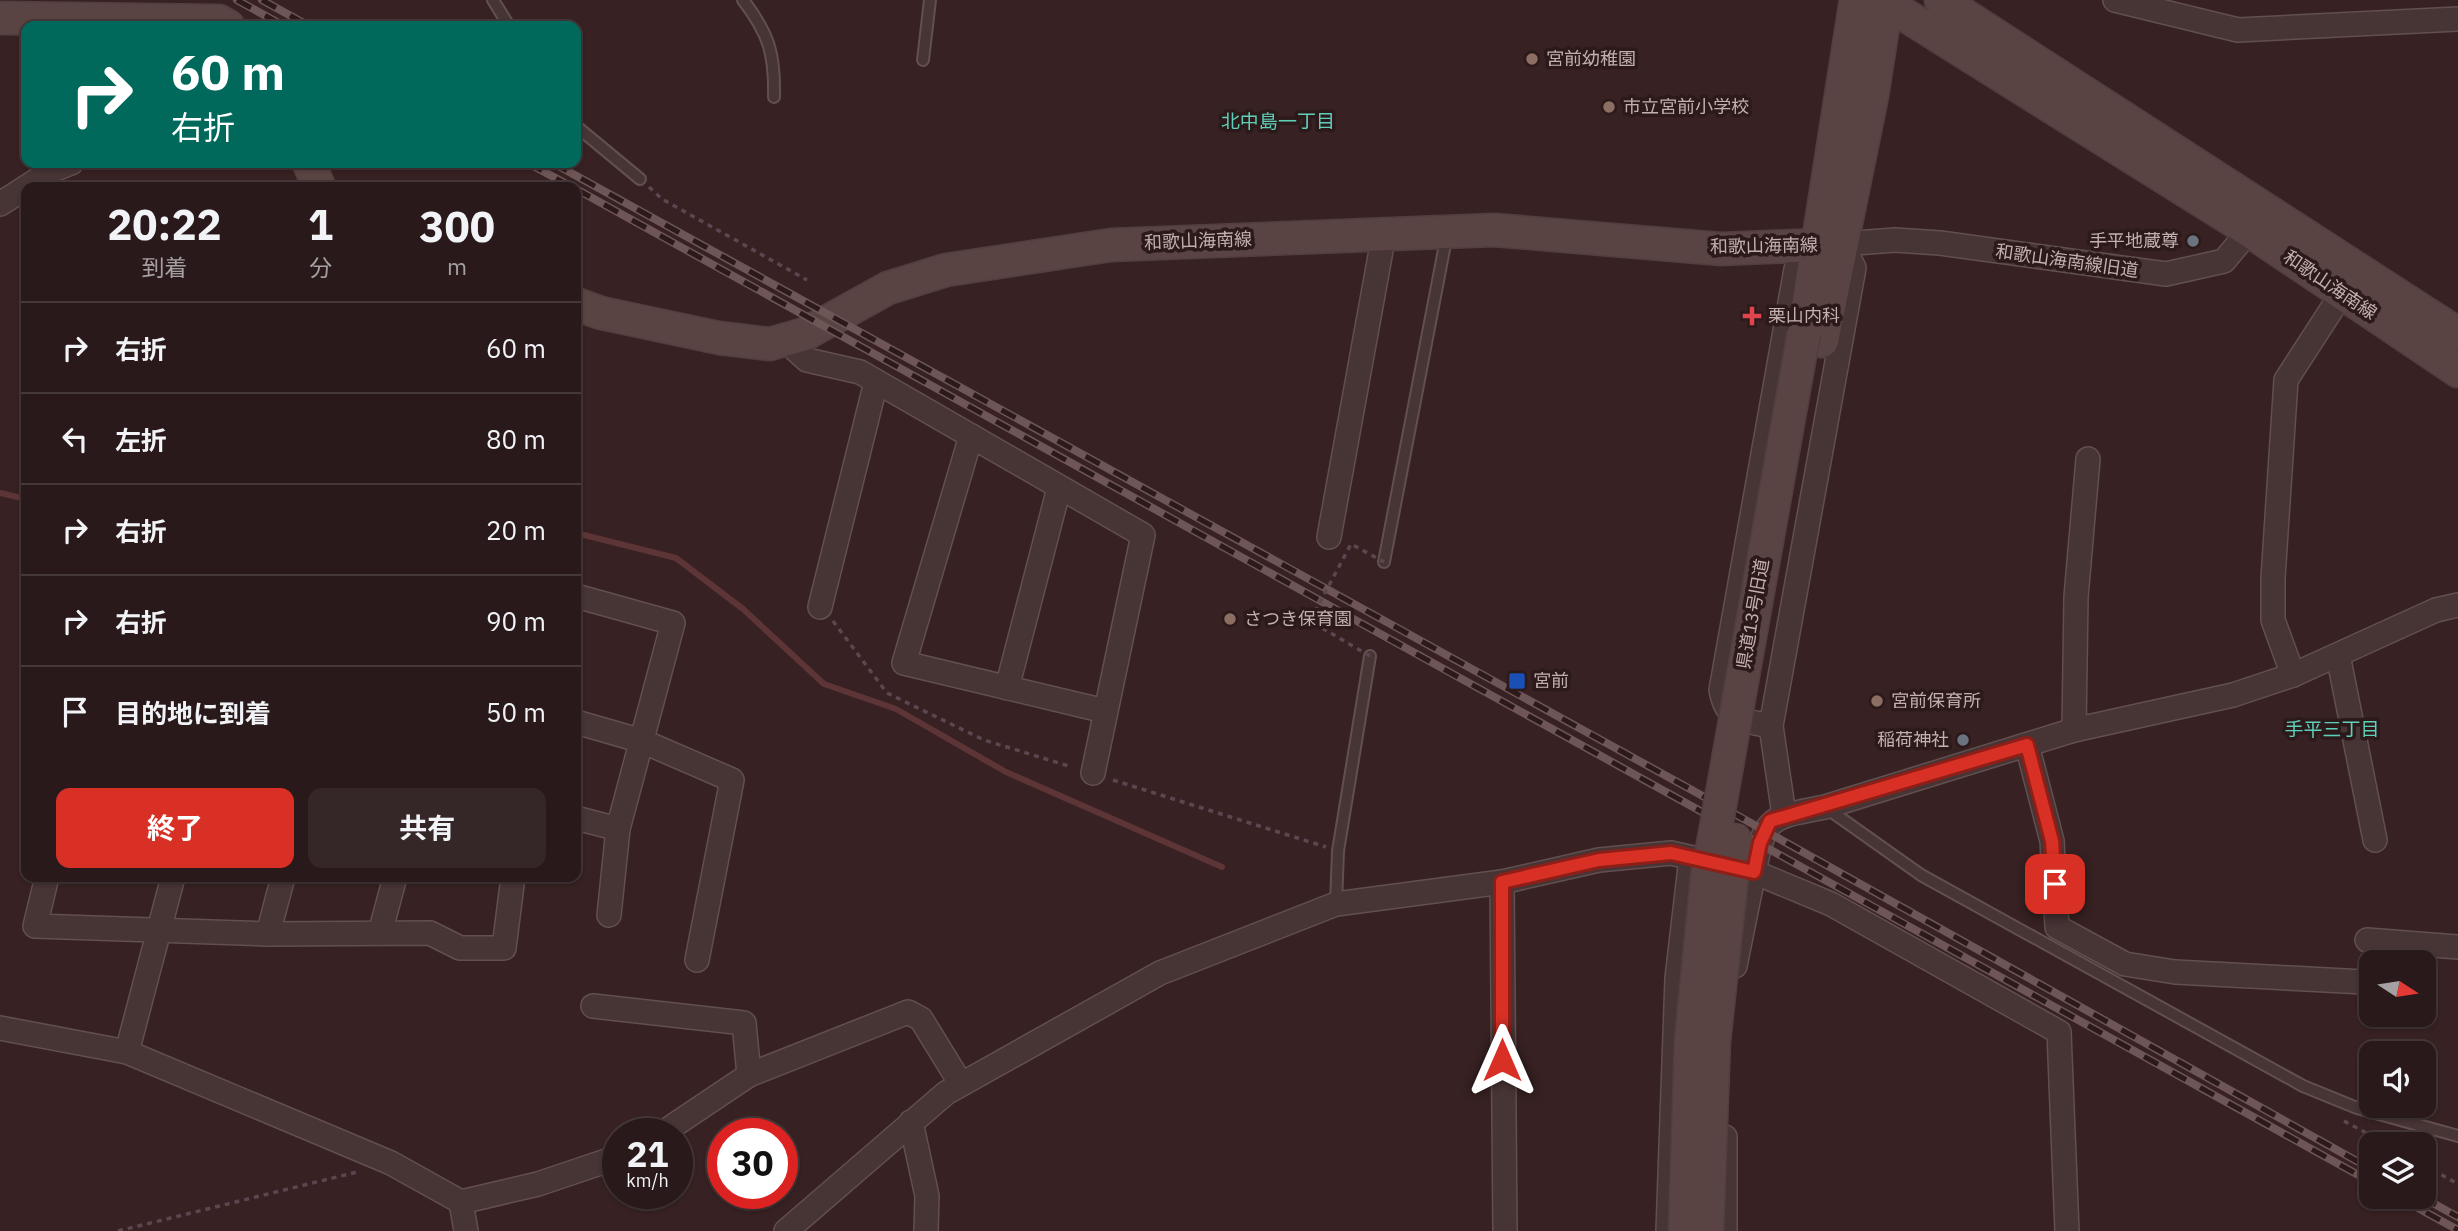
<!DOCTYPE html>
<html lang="ja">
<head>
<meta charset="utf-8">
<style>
	body { margin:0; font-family:"IBM Plex Sans","Noto Sans JP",sans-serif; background:#352627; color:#f1f3f6; height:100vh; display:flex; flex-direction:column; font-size:26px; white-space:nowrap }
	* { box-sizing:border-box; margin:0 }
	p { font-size:23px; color:#a5a0a2 }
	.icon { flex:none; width:38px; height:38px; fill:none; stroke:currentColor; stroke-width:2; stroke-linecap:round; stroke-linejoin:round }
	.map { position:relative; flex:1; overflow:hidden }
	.sheet { position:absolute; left:21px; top:182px; width:560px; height:700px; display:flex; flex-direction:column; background:#29191a; border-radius:14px; box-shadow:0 2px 5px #0004,0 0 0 2px #453839 }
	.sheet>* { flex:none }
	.hud { position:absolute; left:21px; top:21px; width:560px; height:147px; border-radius:14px; box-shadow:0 2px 5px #0004,0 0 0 2px #453839; background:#00695c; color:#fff; overflow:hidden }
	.needle { width:46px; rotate:102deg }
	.fabs { position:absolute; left:2359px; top:950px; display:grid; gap:14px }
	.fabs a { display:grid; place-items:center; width:77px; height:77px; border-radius:14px; background:#29191a; box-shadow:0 2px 5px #0004,0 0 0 2px #453839; font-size:35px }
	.speed { position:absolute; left:602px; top:1118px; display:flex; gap:14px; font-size:35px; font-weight:700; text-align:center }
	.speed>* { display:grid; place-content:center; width:91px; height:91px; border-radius:50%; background:#29191a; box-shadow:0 2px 5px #0004,0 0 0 2px #453839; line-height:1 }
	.speed small { font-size:18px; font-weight:400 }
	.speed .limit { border:10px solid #d22; background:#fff; color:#111 }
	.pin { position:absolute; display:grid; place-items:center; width:60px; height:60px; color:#fff; margin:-30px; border-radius:14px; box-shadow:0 4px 10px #0006 }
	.me { position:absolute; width:77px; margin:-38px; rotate:0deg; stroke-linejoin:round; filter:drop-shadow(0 0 5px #0008) }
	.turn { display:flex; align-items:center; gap:24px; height:147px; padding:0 35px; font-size:32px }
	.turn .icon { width:91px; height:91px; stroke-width:2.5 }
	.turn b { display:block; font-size:49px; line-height:60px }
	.eta { display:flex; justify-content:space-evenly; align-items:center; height:119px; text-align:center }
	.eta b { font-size:42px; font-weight:700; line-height:49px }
	.action { display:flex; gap:14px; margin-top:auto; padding:14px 35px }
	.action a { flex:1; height:80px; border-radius:14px; background:#d93025; color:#fff; font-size:28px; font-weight:700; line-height:80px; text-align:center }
	.action a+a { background:#352627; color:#f1f3f6 }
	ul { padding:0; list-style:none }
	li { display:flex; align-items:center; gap:21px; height:91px; padding:0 35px; border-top:2px solid #453839 }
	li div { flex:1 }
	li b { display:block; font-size:26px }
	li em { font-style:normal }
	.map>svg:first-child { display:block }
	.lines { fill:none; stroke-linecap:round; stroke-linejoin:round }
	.stream { stroke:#5d3537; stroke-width:6 }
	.lane-casing { stroke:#624f4f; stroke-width:14 }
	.street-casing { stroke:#624f4f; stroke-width:26 }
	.secondary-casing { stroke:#513e3e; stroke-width:35 }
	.path { stroke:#5c4751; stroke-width:3.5; stroke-dasharray:5 5; stroke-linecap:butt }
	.lane { stroke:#473435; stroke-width:10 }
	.street { stroke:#473435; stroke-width:23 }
	.secondary { stroke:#5a4343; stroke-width:32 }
	.rail-casing { stroke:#6e5657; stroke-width:8 }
	.rail { stroke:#2c1a1b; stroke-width:5; stroke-dasharray:16; stroke-linecap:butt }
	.secondary-bridge-casing { stroke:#513e3e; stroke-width:35; stroke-linecap:butt }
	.path-bridge { stroke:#5c4751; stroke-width:3.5; stroke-dasharray:5 5; stroke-linecap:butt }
	.secondary-bridge { stroke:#5a4343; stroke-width:32 }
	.route-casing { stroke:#8d1f18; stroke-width:18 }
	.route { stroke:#d93025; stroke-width:12 }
	.education-dot { fill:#8d6e63; stroke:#2c1a1b; stroke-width:2.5 }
	.worship-dot { fill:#6b7280; stroke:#2c1a1b; stroke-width:2.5 }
	.health-dot { fill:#e0444e; stroke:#2c1a1b; stroke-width:2.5 }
	.transit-dot { fill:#1a4fb4; stroke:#2c1a1b; stroke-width:2.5 }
	.labels { text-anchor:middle; stroke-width:7; stroke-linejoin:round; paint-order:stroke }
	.poi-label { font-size:18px; fill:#c4afaf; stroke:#2c1a1b; text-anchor:start }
	.street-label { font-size:18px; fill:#c4afaf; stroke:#2c1a1b }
	.neighbourhood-label { font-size:19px; fill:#5fcfb9; stroke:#2c1a1b }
</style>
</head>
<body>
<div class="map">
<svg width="2458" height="1231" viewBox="0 0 2458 1231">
	<rect width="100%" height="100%" fill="#372122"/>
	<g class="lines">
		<g class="stream">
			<path d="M0 493 26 499"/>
			<path d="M576 533 676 558 743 609 824 684 896 709 1006 772 1222 867"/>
		</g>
		<g class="lane-casing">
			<g id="lane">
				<path d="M493 0 509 26"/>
				<path d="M743 0C769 34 775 54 774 97"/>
				<path d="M923 60 930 0"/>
				<path d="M576 126 640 179"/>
				<path d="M1384 562 1447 234"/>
				<path d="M1825 807 1921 875 2303 1086 2357 1108 2458 1136"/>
				<path d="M1336 904 1338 851 1370 656"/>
			</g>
		</g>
		<g class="street-casing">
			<g id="street">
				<path d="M2115 0 2238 30 2458 19"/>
				<path d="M0 204 53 170 71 163"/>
				<path d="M787 342 807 360 860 372 1143 535 1093 773"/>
				<path d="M971 436 904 663 1105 711"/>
				<path d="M1329 537 1384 234"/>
				<path d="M576 596 673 623 618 829"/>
				<path d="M820 607 876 382"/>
				<path d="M2338 655 2375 840"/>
				<path d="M2293 675 2273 620V578L2286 380 2350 281"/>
				<path d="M1007 688 1059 488"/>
				<path d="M576 722 642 741 732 780 697 960"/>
				<path d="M1771 726C1743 720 1727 722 1721 690L1796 269 1817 245"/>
				<path d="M2074 730 2076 597 2088 459"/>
				<path d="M2027 745 2052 841 2057 927 2125 964 2175 972 2364 982"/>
				<path d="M1784 815 1771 726 1854 268 1842 244 1895 240 1940 243 2166 274 2224 261 2258 220"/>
				<path d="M576 818 618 829 609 915"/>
				<path d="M47 877 35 926 268 934 430 933 460 948H504L513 877"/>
				<path d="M1502 882 1505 1231"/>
				<path d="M380 933 395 877"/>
				<path d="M268 934 283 877"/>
				<path d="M2367 940 2458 947"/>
				<path d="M1735 966 1754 872 1831 904 2059 1032 2067 1231"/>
				<path d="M593 1006 744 1023 749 1075"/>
				<path d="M0 1028 127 1052 391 1163 461 1202 538 1184 618 1157"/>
				<path d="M127 1052 173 877"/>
				<path d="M911 1122 927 1196 926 1231"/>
				<path d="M661 1134 749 1075 908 1012 921 1019 961 1084"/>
				<path d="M461 1202 466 1231"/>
				<path d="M786 1231 946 1093 1160 973 1336 904 1502 882 1599 860 1671 853 1754 872C1765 814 1771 818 1825 807L2074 730 2233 695 2293 675 2436 610 2458 605"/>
				<path d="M1668 1231 1677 978 1691 858"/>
				<path d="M1725 1231V1137"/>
			</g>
		</g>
		<g class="secondary-casing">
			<g id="secondary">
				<path d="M1881 0 2250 231 2458 371"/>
				<path d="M1941 0 2458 334"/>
				<path d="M0 18 219 21 228 26"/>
				<path d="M309 163 319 187"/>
				<path d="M576 304 601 313 719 338 770 344 805 334 888 288 946 270 1111 245 1494 230 1721 249 1842 244"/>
				<path d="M1805 325 1856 0"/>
				<path d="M1822 341 1872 96 1887 0"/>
			</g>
		</g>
		<g class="path">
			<path d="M649 187 662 199 807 280"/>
			<path d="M833 621 887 693 984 740 1072 767"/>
			<path d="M1113 780 1326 847"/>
			<path d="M2344 1121 2387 1144"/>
			<path d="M2424 1165 2458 1184"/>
			<path d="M118 1231 357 1172"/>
		</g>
		<use href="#lane" class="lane"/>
		<use href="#street" class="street"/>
		<use href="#secondary" class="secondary"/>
		<g class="rail-casing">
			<g id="rail">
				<path d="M237 0 284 26"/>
				<path d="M262 0 309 26"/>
				<path d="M528 163 572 187"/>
				<path d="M553 163 1690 789 2371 1169"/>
				<path d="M576 189 2371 1182"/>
				<path d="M2398 1197 2458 1230"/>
				<path d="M2422 1197 2458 1217"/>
			</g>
		</g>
		<use href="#rail" class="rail"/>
		<g class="secondary-bridge-casing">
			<g id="secondary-bridge">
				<path d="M1685 1231 1691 1041 1707 878 1804 333"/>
				<path d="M1707 1231 1714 1041 1736 839"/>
			</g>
		</g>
		<path class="path-bridge" d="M1370 656 1310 621 1351 544 1384 562"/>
		<use href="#secondary-bridge" class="secondary-bridge"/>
	</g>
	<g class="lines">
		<g class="route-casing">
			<path id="route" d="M1502 1060V882L1599 860 1671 853 1754 872 1760 843 1770 821 2027 745 2052 841 2055 884"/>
		</g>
		<use href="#route" class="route"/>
	</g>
	<g class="education-dot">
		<circle cx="1532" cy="59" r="7"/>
		<circle cx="1609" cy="107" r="7"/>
		<circle cx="1230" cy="619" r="7"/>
		<circle cx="1877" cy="701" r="7"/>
	</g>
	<g class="worship-dot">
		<circle cx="2193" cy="241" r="7"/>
		<circle cx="1963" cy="740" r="7"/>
	</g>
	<path class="health-dot" d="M1748.5 305.5h7v7h7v7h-7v7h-7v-7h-7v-7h7z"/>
	<rect class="transit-dot" x="1508" y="672" width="18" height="18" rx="3.5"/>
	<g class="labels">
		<g class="poi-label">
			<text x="1546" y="65">宮前幼稚園</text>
			<text x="1623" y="113">市立宮前小学校</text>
			<text x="2179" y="247" text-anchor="end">手平地蔵尊</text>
			<text x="1768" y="322">栗山内科</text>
			<text x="1244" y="625">さつき保育園</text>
			<text x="1533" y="687">宮前</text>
			<text x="1891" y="707">宮前保育所</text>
			<text x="1949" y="746" text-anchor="end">稲荷神社</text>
		</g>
		<g class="street-label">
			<text transform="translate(1198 241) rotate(-2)" y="6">和歌山海南線</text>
			<text transform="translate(1764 246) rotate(-1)" y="6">和歌山海南線</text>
			<text transform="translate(2067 261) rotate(8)" y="6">和歌山海南線旧道</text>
			<text transform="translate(2330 285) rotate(34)" y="6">和歌山海南線</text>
			<text transform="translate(1753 614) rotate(-80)" y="6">県道13号旧道</text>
		</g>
		<g class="neighbourhood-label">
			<text x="1278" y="128">北中島一丁目</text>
			<text x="2332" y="736">手平三丁目</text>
		</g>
	</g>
</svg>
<div class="fabs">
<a><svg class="needle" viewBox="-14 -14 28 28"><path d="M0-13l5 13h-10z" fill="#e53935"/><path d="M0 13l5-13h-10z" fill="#a5a0a2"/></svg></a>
<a><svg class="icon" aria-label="sound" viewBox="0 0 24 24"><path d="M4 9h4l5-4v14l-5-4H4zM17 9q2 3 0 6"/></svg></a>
<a><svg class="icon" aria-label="layers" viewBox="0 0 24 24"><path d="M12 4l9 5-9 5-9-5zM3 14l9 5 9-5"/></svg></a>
</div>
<div class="speed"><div>21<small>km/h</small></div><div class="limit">30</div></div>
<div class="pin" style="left:2055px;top:884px;background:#d93025"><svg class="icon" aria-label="arrive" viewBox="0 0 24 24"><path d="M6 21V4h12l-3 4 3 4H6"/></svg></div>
<svg class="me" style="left:1502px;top:1060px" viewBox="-20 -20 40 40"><path d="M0-17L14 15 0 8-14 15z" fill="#d93025" stroke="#fff" stroke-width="4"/></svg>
<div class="hud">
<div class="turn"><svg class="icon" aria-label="right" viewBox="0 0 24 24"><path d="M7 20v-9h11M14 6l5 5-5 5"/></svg><div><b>60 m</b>右折</div></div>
</div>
<section class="sheet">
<div class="eta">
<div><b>20:22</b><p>到着</p></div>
<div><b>1</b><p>分</p></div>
<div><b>300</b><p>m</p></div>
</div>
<ul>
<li><svg class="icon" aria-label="right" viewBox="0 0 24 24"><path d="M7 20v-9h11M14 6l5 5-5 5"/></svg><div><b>右折</b></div><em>60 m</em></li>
<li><svg class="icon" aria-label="left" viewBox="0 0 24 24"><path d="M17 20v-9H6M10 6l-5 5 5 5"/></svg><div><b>左折</b></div><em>80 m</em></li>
<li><svg class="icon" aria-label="right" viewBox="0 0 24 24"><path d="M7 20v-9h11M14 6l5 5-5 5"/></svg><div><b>右折</b></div><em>20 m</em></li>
<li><svg class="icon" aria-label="right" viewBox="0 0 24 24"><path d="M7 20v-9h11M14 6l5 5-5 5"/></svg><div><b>右折</b></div><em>90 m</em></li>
<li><svg class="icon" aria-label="arrive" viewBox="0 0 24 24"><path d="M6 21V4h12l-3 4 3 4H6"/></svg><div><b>目的地に到着</b></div><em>50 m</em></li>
</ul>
<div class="action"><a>終了</a><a>共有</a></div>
</section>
</div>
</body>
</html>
